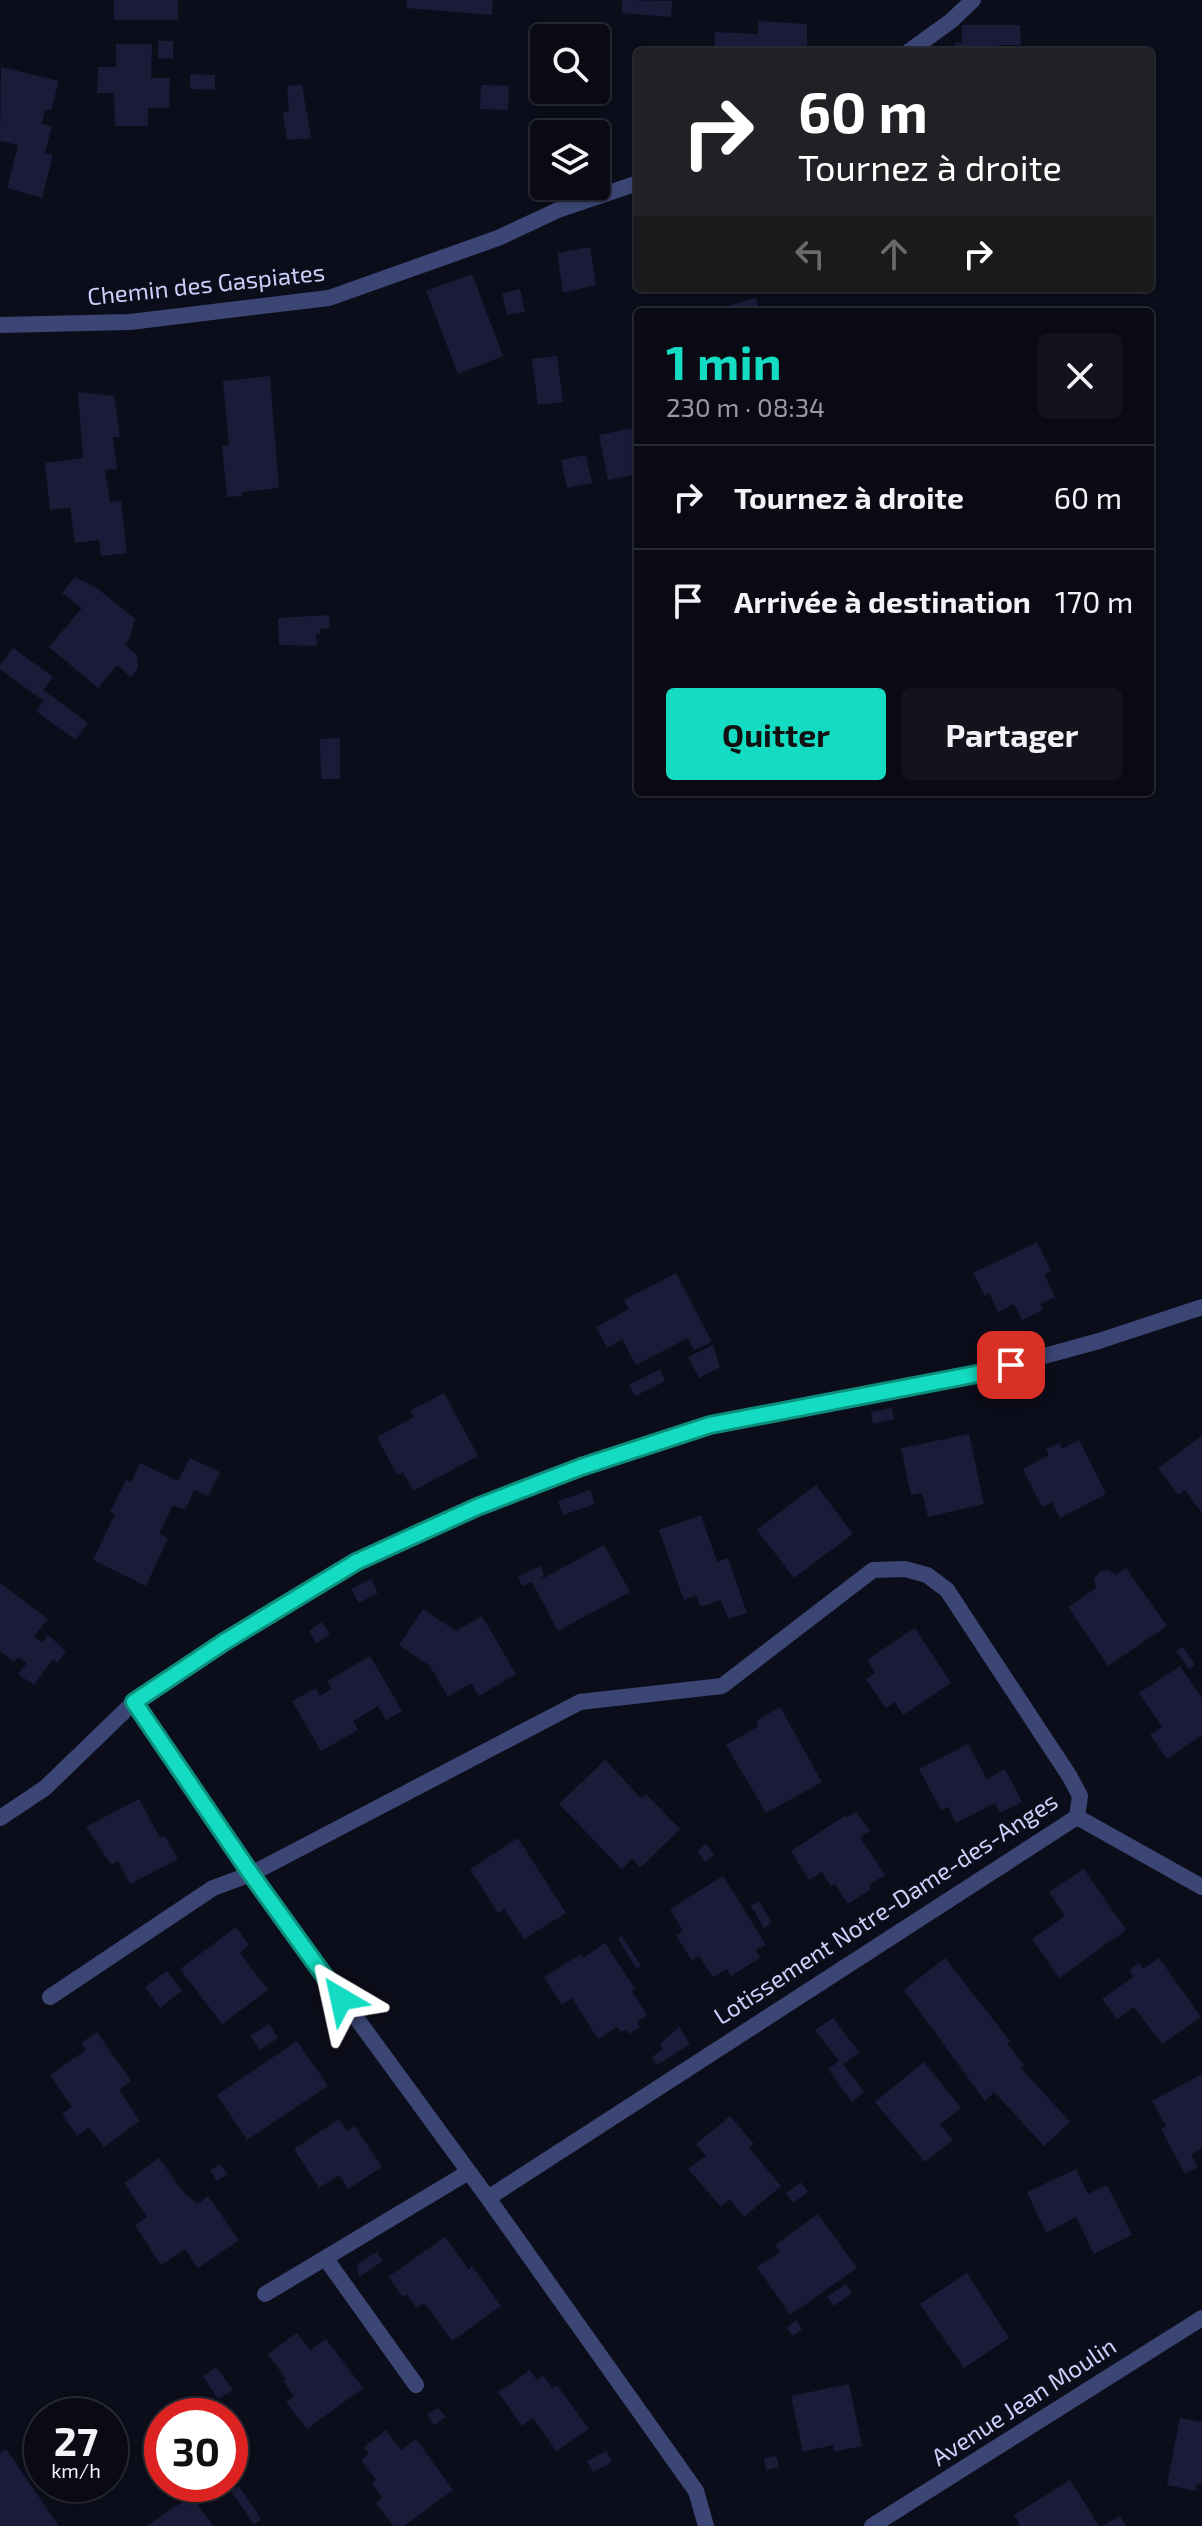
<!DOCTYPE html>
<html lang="fr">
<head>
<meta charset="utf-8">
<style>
	body { margin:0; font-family:"Exo 2",sans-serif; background:#12131d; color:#f1f3f6; height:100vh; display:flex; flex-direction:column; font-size:30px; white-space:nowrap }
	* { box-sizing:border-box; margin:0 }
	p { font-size:26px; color:#999aa0 }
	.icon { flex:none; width:44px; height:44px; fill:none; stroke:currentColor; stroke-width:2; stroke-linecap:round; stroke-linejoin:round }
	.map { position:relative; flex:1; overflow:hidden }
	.sheet { position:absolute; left:634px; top:308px; width:520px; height:488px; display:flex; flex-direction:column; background:#090a14; border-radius:8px; box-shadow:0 2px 6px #0004,0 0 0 2px #292b34 }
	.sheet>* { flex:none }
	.top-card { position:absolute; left:634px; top:48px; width:520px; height:244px; border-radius:8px; box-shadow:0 2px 6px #0004,0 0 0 2px #292b34; background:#202124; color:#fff; overflow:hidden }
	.buttons { position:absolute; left:530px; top:24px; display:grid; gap:16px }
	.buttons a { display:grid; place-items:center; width:80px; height:80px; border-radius:8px; background:#090a14; box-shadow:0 2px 6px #0004,0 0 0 2px #292b34; font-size:40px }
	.speed { position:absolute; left:24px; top:2398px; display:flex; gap:16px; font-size:40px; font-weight:700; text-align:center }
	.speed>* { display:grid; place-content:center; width:104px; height:104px; border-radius:50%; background:#090a14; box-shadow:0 2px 6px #0004,0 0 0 2px #292b34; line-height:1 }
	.speed small { font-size:20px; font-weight:400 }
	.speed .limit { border:12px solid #d22; background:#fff; color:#111 }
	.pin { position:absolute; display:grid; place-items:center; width:68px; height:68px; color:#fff; margin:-34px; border-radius:16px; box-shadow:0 4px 12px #0006 }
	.me { position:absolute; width:88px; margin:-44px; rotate:324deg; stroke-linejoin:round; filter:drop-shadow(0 0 6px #0008) }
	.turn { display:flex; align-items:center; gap:28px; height:168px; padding:0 32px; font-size:36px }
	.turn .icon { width:104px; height:104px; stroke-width:2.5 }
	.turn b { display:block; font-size:56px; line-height:68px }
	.lanes { display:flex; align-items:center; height:76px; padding:0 32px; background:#0003; justify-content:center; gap:40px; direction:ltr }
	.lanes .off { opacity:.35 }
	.round { display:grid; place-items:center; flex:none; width:84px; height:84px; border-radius:8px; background:#12131d }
	.summary { display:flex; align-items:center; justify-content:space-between; height:136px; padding:0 32px }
	h1 { font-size:48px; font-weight:700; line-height:60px; color:#14dcc2 }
	.primary-button { display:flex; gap:16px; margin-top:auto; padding:16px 32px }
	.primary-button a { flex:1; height:92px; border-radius:8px; background:#14dcc2; color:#111; font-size:32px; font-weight:700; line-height:92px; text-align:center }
	.primary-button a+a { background:#12131d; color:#f1f3f6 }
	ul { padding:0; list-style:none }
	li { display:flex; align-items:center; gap:24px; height:104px; padding:0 32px; border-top:2px solid #292b34 }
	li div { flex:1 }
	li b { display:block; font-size:30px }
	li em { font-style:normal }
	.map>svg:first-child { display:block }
	.building { fill:#1a1b39 }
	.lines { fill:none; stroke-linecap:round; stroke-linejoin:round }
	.minor { stroke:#3b4675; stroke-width:16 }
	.route-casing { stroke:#0d8f7e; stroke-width:20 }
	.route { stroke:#14dcc2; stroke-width:14 }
	.labels { text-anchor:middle; stroke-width:8; stroke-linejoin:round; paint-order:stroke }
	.street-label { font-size:24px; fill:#cad0fa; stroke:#0c0d1a }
</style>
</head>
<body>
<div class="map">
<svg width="1202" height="2526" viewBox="0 0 1202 2526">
	<rect width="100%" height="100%" fill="#0c0d1a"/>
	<g class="building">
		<rect x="114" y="0" width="64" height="20"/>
		<path d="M407 0H493L492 15 406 8Z"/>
		<path d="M622 0 672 1 671 17 622 13Z"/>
		<path d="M758 21 807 24V52H714L715 32 758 34Z"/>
		<path d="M962 25H1020L1021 45H999V52H955V43H962Z"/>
		<path d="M158 41H173V59L158 58Z"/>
		<path d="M116 44H152L151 78H170L169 108H148V126H115L114 93H97L98 67H116Z"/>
		<path d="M1 67 59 81 51 110 45 109 42 124 52 126 45 153 53 155 42 198 7 188 18 145 0 141Z"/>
		<path d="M190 74 215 75V90L190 89Z"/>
		<path d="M302 85 311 138 287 140 283 112 289 111 287 86Z"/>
		<path d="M481 85 509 86 508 110 480 109Z"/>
		<path d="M590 247 596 285 563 293 557 253Z"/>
		<path d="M472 274 503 356 458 374 426 291Z"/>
		<path d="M520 289 525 312 507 315 502 293Z"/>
		<path d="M756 298 760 312H718L717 309Z"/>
		<path d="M557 356 563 402 538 405 532 359Z"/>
		<path d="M270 376 279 488 242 492V496L227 497 222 446 229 445 223 381Z"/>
		<path d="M78 392 114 396 120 437H113L117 469 105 470 110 502 121 501 127 553 101 556 99 540 75 543 70 507 50 510 45 463 83 458Z"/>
		<path d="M638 427V474L608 480 599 435Z"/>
		<path d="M586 455 592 483 567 488 561 460Z"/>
		<path d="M75 577 98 589 135 619 129 640 125 645 137 655 138 668 131 677 117 665 98 688 49 647 82 608 62 593Z"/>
		<path d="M1150 584H1153L1155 654H1150Z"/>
		<path d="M329 615 330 628 320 629V634H316L317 646 279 645 278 618Z"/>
		<path d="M13 648 53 677 43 690 88 723 75 740 36 711 44 701 0 669V665Z"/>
		<path d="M340 738V779H321L320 739Z"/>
		<path d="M1037 1242 1051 1271 1044 1274 1055 1297 1040 1304 1043 1310 1022 1320 1014 1304 998 1312 989 1293 985 1296 973 1273Z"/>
		<path d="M676 1273 712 1342 694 1350 688 1338 636 1365 622 1339 607 1348 596 1327 629 1309 624 1300Z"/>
		<path d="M713 1345 720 1367 699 1378 688 1357Z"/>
		<path d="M660 1369 665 1381 635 1396 629 1385Z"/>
		<path d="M444 1393 478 1456 413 1491 403 1472 397 1475 377 1437 414 1417 410 1411Z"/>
		<path d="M892 1408 894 1419 873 1424 871 1412Z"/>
		<path d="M969 1434 984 1504 928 1517 922 1493 911 1495 901 1448Z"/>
		<path d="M1202 1436V1513L1185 1490 1178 1495 1158 1468Z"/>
		<path d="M1079 1440 1106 1494 1060 1518 1052 1502 1042 1507 1023 1469 1049 1455 1046 1449 1059 1443 1062 1449Z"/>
		<path d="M190 1458 220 1472 208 1496 194 1490 185 1510 173 1505 159 1534 168 1538 146 1586 93 1560 115 1514 110 1512 126 1480 131 1483 140 1463 178 1481Z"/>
		<path d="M816 1485 853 1534 794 1578 757 1530Z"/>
		<path d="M590 1490 595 1504 563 1515 558 1501Z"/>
		<path d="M701 1515 717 1562 728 1558 747 1613 728 1619 721 1600 701 1607 696 1595 684 1600 659 1530Z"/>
		<path d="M604 1545 630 1592 558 1631 532 1582 522 1586 518 1577 540 1566 544 1574 540 1580Z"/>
		<path d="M1126 1568 1167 1626 1108 1666 1068 1607 1096 1588 1094 1579 1100 1571 1109 1570 1115 1575Z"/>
		<path d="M371 1579 378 1593 359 1603 351 1589Z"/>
		<path d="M0 1583 48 1619 34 1636 42 1643 48 1635 66 1651 57 1663 53 1659 34 1685 18 1674 27 1663 18 1657 14 1662 0 1651Z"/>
		<path d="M423 1609 456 1631 482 1616 516 1674 479 1696 471 1683 448 1697 430 1666 399 1645Z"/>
		<path d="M322 1622 330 1635 316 1643 309 1631Z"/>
		<path d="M915 1628 951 1683 903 1715 895 1702 886 1708 866 1679 875 1673 867 1660Z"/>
		<path d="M1183 1647 1195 1665 1189 1669 1176 1651Z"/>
		<path d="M370 1656 402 1711 386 1720 378 1706 353 1721 358 1730 321 1751 292 1701 316 1688 320 1696 332 1689 327 1681Z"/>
		<path d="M1180 1666 1202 1698V1735L1167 1759 1150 1735 1162 1727 1139 1693Z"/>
		<path d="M780 1707 822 1782 766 1813 726 1745 759 1726 756 1721Z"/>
		<path d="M968 1744 987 1779 1005 1769 1022 1802 1000 1813 995 1803 956 1823 948 1807 941 1810 919 1769Z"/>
		<path d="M605 1760 641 1798 646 1794 680 1829 640 1868 632 1859 622 1869 559 1804Z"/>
		<path d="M139 1799 160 1838 165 1836 178 1859 130 1884 118 1861 111 1865 86 1827Z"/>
		<path d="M856 1812 870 1831 860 1837 885 1875 869 1885 871 1889 848 1904 835 1884 831 1886 822 1872 809 1880 791 1851 846 1815 847 1818Z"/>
		<path d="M518 1838 566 1913 524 1939 504 1909 498 1913 470 1869Z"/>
		<path d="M706 1844 714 1855 705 1862 697 1851Z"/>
		<path d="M1084 1869 1126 1930 1059 1978 1032 1939 1065 1916 1049 1892Z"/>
		<path d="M723 1876 766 1945 756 1950 760 1958 731 1976 727 1969 713 1977 699 1956 692 1961 676 1935 683 1931 670 1909Z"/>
		<path d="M759 1901 772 1923 764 1928 751 1906Z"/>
		<path d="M236 1927 249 1945 240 1953 268 1990 222 2024 180 1969Z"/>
		<path d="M622 1936 641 1966 637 1969 618 1939Z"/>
		<path d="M605 1943 635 1989 632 1991 647 2015 637 2022 640 2027 629 2034 626 2029 621 2032 617 2027 598 2039 572 1998 562 2005 544 1977 581 1954 583 1958Z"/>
		<path d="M945 1958 1010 2041 1007 2043 1024 2065 1021 2068 1070 2122 1044 2146 994 2092 985 2101 904 1990Z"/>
		<path d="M1159 1958 1201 2017 1162 2044 1134 2007 1117 2019 1102 1999 1133 1977 1129 1970 1139 1963 1143 1969Z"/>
		<path d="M167 1971 182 1991 160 2008 145 1987Z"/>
		<path d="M833 2018 859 2052 843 2064 864 2092 852 2102 828 2069 839 2061 815 2030Z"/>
		<path d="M269 2024 278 2038 260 2050 250 2036Z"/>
		<path d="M679 2027 690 2044 657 2065 652 2057 663 2049 660 2044Z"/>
		<path d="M97 2032 131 2081 119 2090 140 2121 104 2147 89 2127 77 2136 62 2114 72 2107 50 2075 86 2050 81 2043Z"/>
		<path d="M297 2041 328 2086 247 2140 217 2095Z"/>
		<path d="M924 2062 961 2108 940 2125 953 2140 925 2162 875 2102Z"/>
		<path d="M1202 2074V2148L1191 2154 1198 2167 1185 2174 1161 2129 1166 2126 1152 2101Z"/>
		<path d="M730 2116 754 2144 749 2148 781 2186 744 2217 730 2199 721 2207 688 2169 706 2156 696 2144Z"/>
		<path d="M339 2119 347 2131 355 2126 382 2167 348 2189 339 2175 319 2188 294 2149Z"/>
		<path d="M159 2158 184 2193 198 2204 208 2196 239 2240 198 2268 185 2249 161 2265 135 2225 147 2217 124 2183Z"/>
		<path d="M220 2164 227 2174 217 2181 210 2170Z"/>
		<path d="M1076 2169 1088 2194 1107 2185 1132 2235 1094 2254 1076 2217 1046 2233 1027 2192Z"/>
		<path d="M801 2182 808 2192 793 2203 786 2193Z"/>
		<path d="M818 2214 857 2268 790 2315 757 2267 780 2252 775 2245Z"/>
		<path d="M445 2237 469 2270 472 2266 501 2306 452 2341 425 2303 416 2308 407 2294 403 2297 388 2277Z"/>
		<path d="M377 2252 383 2261 359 2277 357 2264Z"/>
		<path d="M967 2273 1009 2338 964 2368 920 2304Z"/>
		<path d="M846 2284 852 2293 834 2306 827 2297Z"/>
		<path d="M796 2320 802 2329 793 2336 787 2328Z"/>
		<path d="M297 2333 310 2350 326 2339 363 2388 307 2429 286 2402 294 2396 283 2381 286 2379 268 2354Z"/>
		<path d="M216 2367 233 2390 218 2399 203 2376Z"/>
		<path d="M530 2370 537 2380 543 2375 553 2389 557 2385 589 2429 556 2451 533 2418 522 2426 498 2392Z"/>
		<path d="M849 2384 862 2446 834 2452 833 2445 803 2452 791 2396Z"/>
		<path d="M438 2408 446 2417 434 2425 427 2414Z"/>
		<path d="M1180 2418 1202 2422V2485L1197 2484 1196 2491 1167 2485Z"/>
		<path d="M386 2430 401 2450 416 2439 453 2490 404 2526H393L376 2503 382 2498 372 2483 376 2480 361 2460 369 2454 364 2447Z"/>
		<path d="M6 2449 32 2487 59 2526H0V2453Z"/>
		<path d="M606 2451 612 2462 593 2472 587 2461Z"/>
		<path d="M776 2456 779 2467 766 2470 764 2458Z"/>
		<path d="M1070 2480 1099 2526H1020L1014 2515Z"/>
		<path d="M239 2486 261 2519 254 2524 231 2491Z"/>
		<path d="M192 2496 213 2526H147L171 2509Z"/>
		<path d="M1120 2516 1126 2526H1102Z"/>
	</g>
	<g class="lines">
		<g class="minor">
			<path d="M908 52 951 21 973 0"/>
			<path d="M0 325 130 322 329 298 498 238 558 210 638 183"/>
			<path d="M1077 1817 1202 1887"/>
			<path d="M0 1818 45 1788 134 1702 224 1642 356 1562 477 1507 581 1467 710 1425 982 1373 1099 1341 1202 1307"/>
			<path d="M50 1997 213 1888 251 1874 134 1702"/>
			<path d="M488 2198 1077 1817 1080 1796 1070 1777 947 1590 927 1575 905 1569 873 1570 722 1686 580 1702 251 1874 488 2198 696 2491 706 2526"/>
			<path d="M326 2259 416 2385"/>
			<path d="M265 2294 467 2173"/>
			<path d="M872 2526 1202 2318"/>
		</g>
	</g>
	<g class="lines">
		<g class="route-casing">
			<path id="route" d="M341 1999 251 1874 134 1702 224 1642 356 1562 477 1507 581 1467 710 1425 982 1373 1011 1365"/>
		</g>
		<use href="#route" class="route"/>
	</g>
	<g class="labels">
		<g class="street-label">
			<text transform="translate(206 285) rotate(-6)" y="8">Chemin des Gaspiates</text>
			<text transform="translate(886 1909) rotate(-33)" y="8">Lotissement Notre-Dame-des-Anges</text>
			<text transform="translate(1024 2402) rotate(-33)" y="8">Avenue Jean Moulin</text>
		</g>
	</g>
</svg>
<div class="buttons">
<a><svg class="icon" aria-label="search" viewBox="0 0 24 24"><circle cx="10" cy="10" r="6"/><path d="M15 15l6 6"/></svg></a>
<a><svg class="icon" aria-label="layers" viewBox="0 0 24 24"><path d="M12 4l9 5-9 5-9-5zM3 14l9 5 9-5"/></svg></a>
</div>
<div class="speed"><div>27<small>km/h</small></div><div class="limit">30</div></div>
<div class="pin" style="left:1011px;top:1365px;background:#d93025"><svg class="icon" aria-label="arrive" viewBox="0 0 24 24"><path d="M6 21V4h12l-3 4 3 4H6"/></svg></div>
<svg class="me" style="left:341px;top:1999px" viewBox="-20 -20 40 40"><path d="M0-17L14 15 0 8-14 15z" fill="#14dcc2" stroke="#fff" stroke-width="4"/></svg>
<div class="top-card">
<div class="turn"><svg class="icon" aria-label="right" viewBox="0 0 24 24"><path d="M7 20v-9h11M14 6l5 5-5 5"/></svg><div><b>60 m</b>Tournez à droite</div></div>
<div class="lanes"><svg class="icon off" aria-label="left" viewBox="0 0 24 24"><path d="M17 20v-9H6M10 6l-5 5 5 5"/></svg><svg class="icon off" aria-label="ahead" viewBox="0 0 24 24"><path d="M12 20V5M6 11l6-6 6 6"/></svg><svg class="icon" aria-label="right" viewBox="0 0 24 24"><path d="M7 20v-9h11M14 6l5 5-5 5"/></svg></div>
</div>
<section class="sheet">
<div class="summary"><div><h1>1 min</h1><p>230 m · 08:34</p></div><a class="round"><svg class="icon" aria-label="close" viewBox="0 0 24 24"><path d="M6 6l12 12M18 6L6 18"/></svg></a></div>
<ul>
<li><svg class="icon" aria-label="right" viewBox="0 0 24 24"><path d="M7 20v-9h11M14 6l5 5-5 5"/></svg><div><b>Tournez à droite</b></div><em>60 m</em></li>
<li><svg class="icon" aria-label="arrive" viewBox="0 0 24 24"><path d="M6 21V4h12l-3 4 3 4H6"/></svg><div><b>Arrivée à destination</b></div><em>170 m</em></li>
</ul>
<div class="primary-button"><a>Quitter</a><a>Partager</a></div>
</section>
</div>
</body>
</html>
